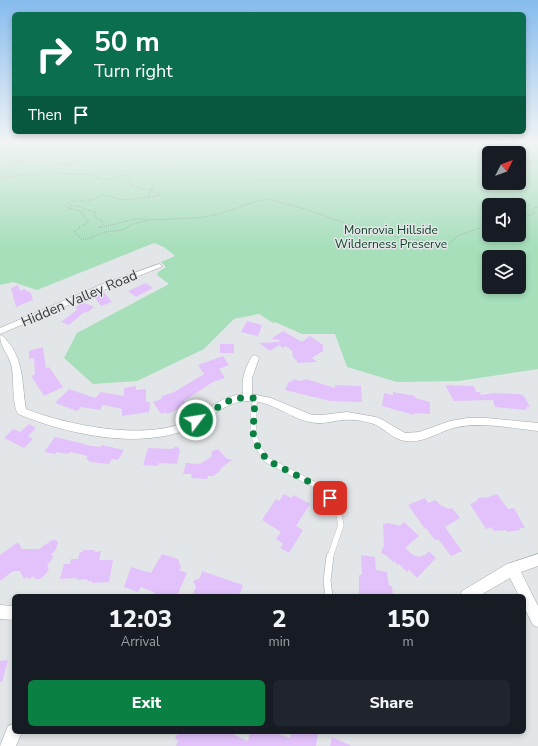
<!DOCTYPE html>
<html lang="en">
<head>
<meta charset="utf-8">
<style>
	body { margin:0; font-family:"Nunito Sans",sans-serif; background:#20242c; color:#f1f3f6; height:100vh; display:flex; flex-direction:column; font-size:15px; white-space:nowrap }
	* { box-sizing:border-box; margin:0 }
	p { font-size:13px; color:#9ea1a6 }
	.icon { flex:none; width:22px; height:22px; fill:none; stroke:currentColor; stroke-width:2; stroke-linecap:round; stroke-linejoin:round }
	.map { position:relative; flex:1; overflow:hidden }
	.sheet { position:absolute; left:12px; top:594px; width:514px; height:140px; display:flex; flex-direction:column; background:#171b24; border-radius:6px; box-shadow:0 2px 6px #0003 }
	.sheet>* { flex:none }
	.hud { position:absolute; left:12px; top:12px; width:514px; height:122px; border-radius:6px; box-shadow:0 2px 6px #0003; background:#0b6e4f; color:#fff; overflow:hidden }
	.needle { width:26px; rotate:48deg }
	.tools { position:absolute; left:482px; top:146px; display:grid; gap:8px }
	.tools a { display:grid; place-items:center; width:44px; height:44px; border-radius:6px; background:#171b24; box-shadow:0 2px 6px #0003; font-size:20px }
	.pin { position:absolute; display:grid; place-items:center; width:34px; height:34px; color:#fff; margin:-17px; border-radius:8px; box-shadow:0 2px 6px #0006 }
	.me { position:absolute; width:44px; margin:-22px; rotate:59deg; stroke-linejoin:round; filter:drop-shadow(0 0 3px #0008) }
	.turn { display:flex; align-items:center; gap:14px; height:84px; padding:0 16px; font-size:18px }
	.turn .icon { width:52px; height:52px; stroke-width:2.5 }
	.turn b { display:block; font-size:28px; line-height:34px }
	.then { display:flex; align-items:center; height:38px; padding:0 16px; background:#0003; gap:8px; font-size:15px }
	.eta { display:flex; justify-content:space-evenly; align-items:center; height:68px; text-align:center }
	.eta b { font-size:24px; font-weight:800; line-height:28px }
	.button { display:flex; gap:8px; margin-top:auto; padding:8px 16px }
	.button a { flex:1; height:46px; border-radius:6px; background:#0b8043; color:#fff; font-size:16px; font-weight:800; line-height:46px; text-align:center }
	.button a+a { background:#20242c; color:#f1f3f6 }
	.map>svg:first-child { display:block }
	.green { fill:#a7dfbb; fill-rule:evenodd }
	.building { fill:#e3c2fc }
	.lines { fill:none; stroke-linecap:round; stroke-linejoin:round }
	.lane-far2-casing { stroke:#a4a7a9; stroke-width:5.5 }
	.lane-far1-casing { stroke:#a4a7a9; stroke-width:6 }
	.lane-casing { stroke:#a4a7a9; stroke-width:8 }
	.street-casing { stroke:#a4a7a9; stroke-width:1 }
	.path { stroke:#8a8c8d; stroke-width:1; stroke-dasharray:0.5 1.5; stroke-linecap:butt }
	.lane-far2 { stroke:#fff; stroke-width:4.5 }
	.lane-far1 { stroke:#fff; stroke-width:5.5 }
	.lane { stroke:#fff; stroke-width:7 }
	.street { fill:#fff; fill-rule:evenodd }
	.route { stroke:#0b8043; stroke-width:7; stroke-dasharray:0 12.6 }
	.labels { text-anchor:middle; stroke-width:3; stroke-linejoin:round; paint-order:stroke }
	.far-park-label { font-size:12px; fill:#104228; stroke:#e3e6e8 }
	.street-label { font-size:14px; fill:#38393a; stroke:#e3e6e8 }
</style>
</head>
<body>
<div class="map">
<svg width="538" height="746" viewBox="0 0 538 746">
	<rect width="100%" height="100%" fill="#e3e6e8"/>
	<path class="green" d="M0 142H538V369L459 381 397 382 347 367 335 334H302L275 322 273 323 259 314 234 319 204 349 137 381 93 384 64 358 77 333 169 284 157 275 158 272 166 267 161 262 175 256 164 247 154 243 37 290 13 282 0 285ZM489 153H519V183H489ZM489 205H519V235H489ZM489 257H519V287H489Z"/>
	<g class="building">
		<path d="M146 283 153 288 136 297 128 291Z"/>
		<path d="M18 285 20 291 24 289 31 293 33 300 16 307 11 288Z"/>
		<path d="M104 292 112 302 101 306 94 296Z"/>
		<path d="M82 302 94 307 88 312 83 313 69 325 61 322 78 309 75 308Z"/>
		<path d="M247 321 262 325 258 336 241 332Z"/>
		<path d="M283 331 302 342 310 336 323 345V351L312 358 317 362 297 363V361L293 357 292 351 286 346 283 348 279 345 270 351 259 343 279 342 280 340 271 339Z"/>
		<rect x="220" y="344" width="14" height="9"/>
		<path d="M43 347 46 368 49 367 63 387 44 396 31 376 35 374 34 358 29 359V351Z"/>
		<path d="M223 356 229 365 219 369 225 378 213 382 184 401 186 404 178 409 167 414 166 412 161 414 153 402 161 399 162 396 174 392 204 374 198 365Z"/>
		<path d="M293 379 300 381 306 379 335 388V385L361 386 362 402 330 401 285 390 289 381 292 382Z"/>
		<path d="M445 385 474 386 476 392H480L481 395 493 393 519 394 524 396 530 407H526L527 410 495 407 493 400 454 401Z"/>
		<path d="M136 386V390L146 389V402H150L149 412 122 416V409L103 405 100 410 81 407 77 411 55 403 69 389 95 398 101 392 124 396V388Z"/>
		<path d="M393 392 415 396V398L430 402V414L415 413 414 415 382 406 384 393 393 395Z"/>
		<path d="M29 424 36 428 28 436 33 439 24 448 4 438 13 429 20 432Z"/>
		<path d="M55 437 85 444V445L100 447 102 445 124 450 118 460 112 459 109 464 90 462 86 458 88 456 70 452 68 454 57 452 55 454 44 452Z"/>
		<path d="M175 447H178L180 450 177 464 159 463 158 466 143 465 148 448 172 449Z"/>
		<path d="M218 449 226 458 232 460 221 468 220 471 213 476H208L207 479 191 478 192 474H183L186 463 200 464 211 457 212 451Z"/>
		<path d="M284 494 291 498 294 495 310 504 296 526 303 530 289 553 280 548 283 544 276 539 281 532 262 520 276 499 279 501Z"/>
		<path d="M497 494 508 509 514 508 525 528H519L520 530 507 532 506 530 494 531 491 527 486 529 470 504 477 501 478 498 482 497 485 498Z"/>
		<path d="M425 498 428 503 436 500 440 505 449 509 452 508 460 518 445 527 462 551 451 556 438 539 435 540 426 528 425 529 408 505Z"/>
		<path d="M404 522 419 536 405 548 413 555 420 557 422 555 424 556 429 551 436 558 417 578 409 570 407 572 399 564 398 565 394 561 393 562 387 556 381 553 382 549 384 547 383 524 388 523 400 526Z"/>
		<path d="M52 540H56L58 543 55 551 51 554 53 556 51 561 47 565 49 568 47 573 40 579H35L34 576 29 579 27 577 24 579 20 571H13L0 581V555L18 542 22 549H39Z"/>
		<path d="M83 550H94L95 552 101 551 99 560H113L109 582 92 583V581H87L88 579 77 580V578L60 579 64 564H70L71 559H78L80 552H83Z"/>
		<path d="M162 554 178 559 181 567 179 570 187 573 177 596H158L155 595 154 592 141 587 138 592 124 587 131 567 151 573Z"/>
		<path d="M361 555 375 557 376 570 387 572 389 586H392L393 596H359V575H362Z"/>
		<path d="M202 571 243 585 239 596H192L196 587 193 581 200 578Z"/>
		<path d="M8 660 2 682H0V661Z"/>
		<path d="M178 732H228L248 741 250 732H278V734L290 738 292 732H311L318 734 316 746H176L178 740 175 739Z"/>
		<path d="M332 737 352 746H330Z"/>
	</g>
	<g class="lines">
		<g class="lane-far2-casing">
			<path id="lane-far2" d="M254 411 255 398"/>
		</g>
		<g class="lane-far1-casing">
			<path id="lane-far1" d="M254 410 253 433 258 447 267 460 317 486 330 498 338 511 341 525 330 557"/>
		</g>
		<g class="lane-casing">
			<path id="lane" d="M329 596 327 581 330 556"/>
		</g>
		<g class="street-casing">
			<g id="street">
				<path d="M159 264 161 265V267L106 289 0 334V328L100 285Z"/>
				<path d="M0 335C4 336 6 340 9 343 24 362 22 386 26 409 67 425 141 440 183 423 204 414 219 396 243 394 241 380 245 368 252 356L255 355 259 358 252 378V394L271 398 312 415H322L347 412 376 417 383 420 405 433 419 432 450 421 467 418H487L538 423V431C511 428 483 422 457 427 439 431 424 444 405 441 393 439 386 430 376 425 367 421 353 419 343 420 332 421 322 425 310 422 289 418 271 400 248 401 224 401 209 421 189 429 137 450 67 434 18 414 11 401 15 379 11 364 8 353 0 347 0 335Z"/>
				<path d="M538 554V566L521 572 538 606V627L533 625 524 607V596H519L510 578 479 596H460L462 591 507 564Z"/>
				<path d="M0 605 14 606V620L0 619Z"/>
				<path d="M14 724V732H22L16 746H0L8 726Z"/>
			</g>
		</g>
		<g class="path">
			<path d="M459 142 454 148 455 150 473 156 489 155"/>
			<path d="M519 159 538 162"/>
			<path d="M16 161 66 164 101 157H125L138 154 161 164 169 171 153 185 148 197"/>
			<path d="M0 171 30 153 71 142"/>
			<path d="M0 178 38 173 93 174 96 175 97 178 107 180 122 175 131 181V185L158 193 159 196 123 200 104 195 87 201H72L66 205V207L81 211 88 222 74 231 81 239H87L105 232 123 230 133 224 150 220 196 218 217 215 254 202 268 199 305 209 373 233 388 234 406 240H424L431 245 447 246 459 235 489 225"/>
			<path d="M70 209 71 205H74L95 212V217L102 221V225L99 228 135 219H150"/>
			<path d="M519 218 534 214 533 208 538 207"/>
		</g>
		<use href="#lane-far2" class="lane-far2"/>
		<use href="#lane-far1" class="lane-far1"/>
		<use href="#lane" class="lane"/>
		<use href="#street" class="street"/>
	</g>
	<linearGradient id="sky" x2="0" y2="1"><stop stop-color="#86bcee"/><stop offset="0.58" stop-color="#f2f4f5"/><stop offset="1" stop-color="#f2f4f5" stop-opacity="0"/></linearGradient>
	<rect width="538" height="246" fill="url(#sky)"/>
	<g class="lines">
		<path class="route" d="M196 420 234 398H255L253 433 258 447 267 460 317 486 330 498"/>
	</g>
	<g class="labels">
		<g class="far-park-label">
			<text x="391" y="234">Monrovia Hillside<tspan x="391" dy="14">Wilderness Preserve</tspan></text>
		</g>
		<g class="street-label">
			<text transform="translate(79 298) rotate(-23)" y="5">Hidden Valley Road</text>
		</g>
	</g>
</svg>
<div class="tools">
<a><svg class="needle" viewBox="-14 -14 28 28"><path d="M0-13l5 13h-10z" fill="#e53935"/><path d="M0 13l5-13h-10z" fill="#9ea1a6"/></svg></a>
<a><svg class="icon" aria-label="sound" viewBox="0 0 24 24"><path d="M4 9h4l5-4v14l-5-4H4zM17 9q2 3 0 6"/></svg></a>
<a><svg class="icon" aria-label="layers" viewBox="0 0 24 24"><path d="M12 4l9 5-9 5-9-5zM3 14l9 5 9-5"/></svg></a>
</div>
<div class="pin" style="left:330px;top:498px;background:#d93025"><svg class="icon" aria-label="arrive" viewBox="0 0 24 24"><path d="M6 21V4h12l-3 4 3 4H6"/></svg></div>
<svg class="me" style="left:196px;top:420px" viewBox="-20 -20 40 40"><circle r="17" fill="#0b8043" stroke="#fff" stroke-width="3"/><path d="M0-11L8 9 0 5-8 9z" fill="#fff"/></svg>
<div class="hud">
<div class="turn"><svg class="icon" aria-label="right" viewBox="0 0 24 24"><path d="M7 20v-9h11M14 6l5 5-5 5"/></svg><div><b>50 m</b>Turn right</div></div>
<div class="then">Then<svg class="icon" aria-label="arrive" viewBox="0 0 24 24"><path d="M6 21V4h12l-3 4 3 4H6"/></svg></div>
</div>
<section class="sheet">
<div class="eta">
<div><b>12:03</b><p>Arrival</p></div>
<div><b>2</b><p>min</p></div>
<div><b>150</b><p>m</p></div>
</div>
<div class="button"><a>Exit</a><a>Share</a></div>
</section>
</div>
</body>
</html>
